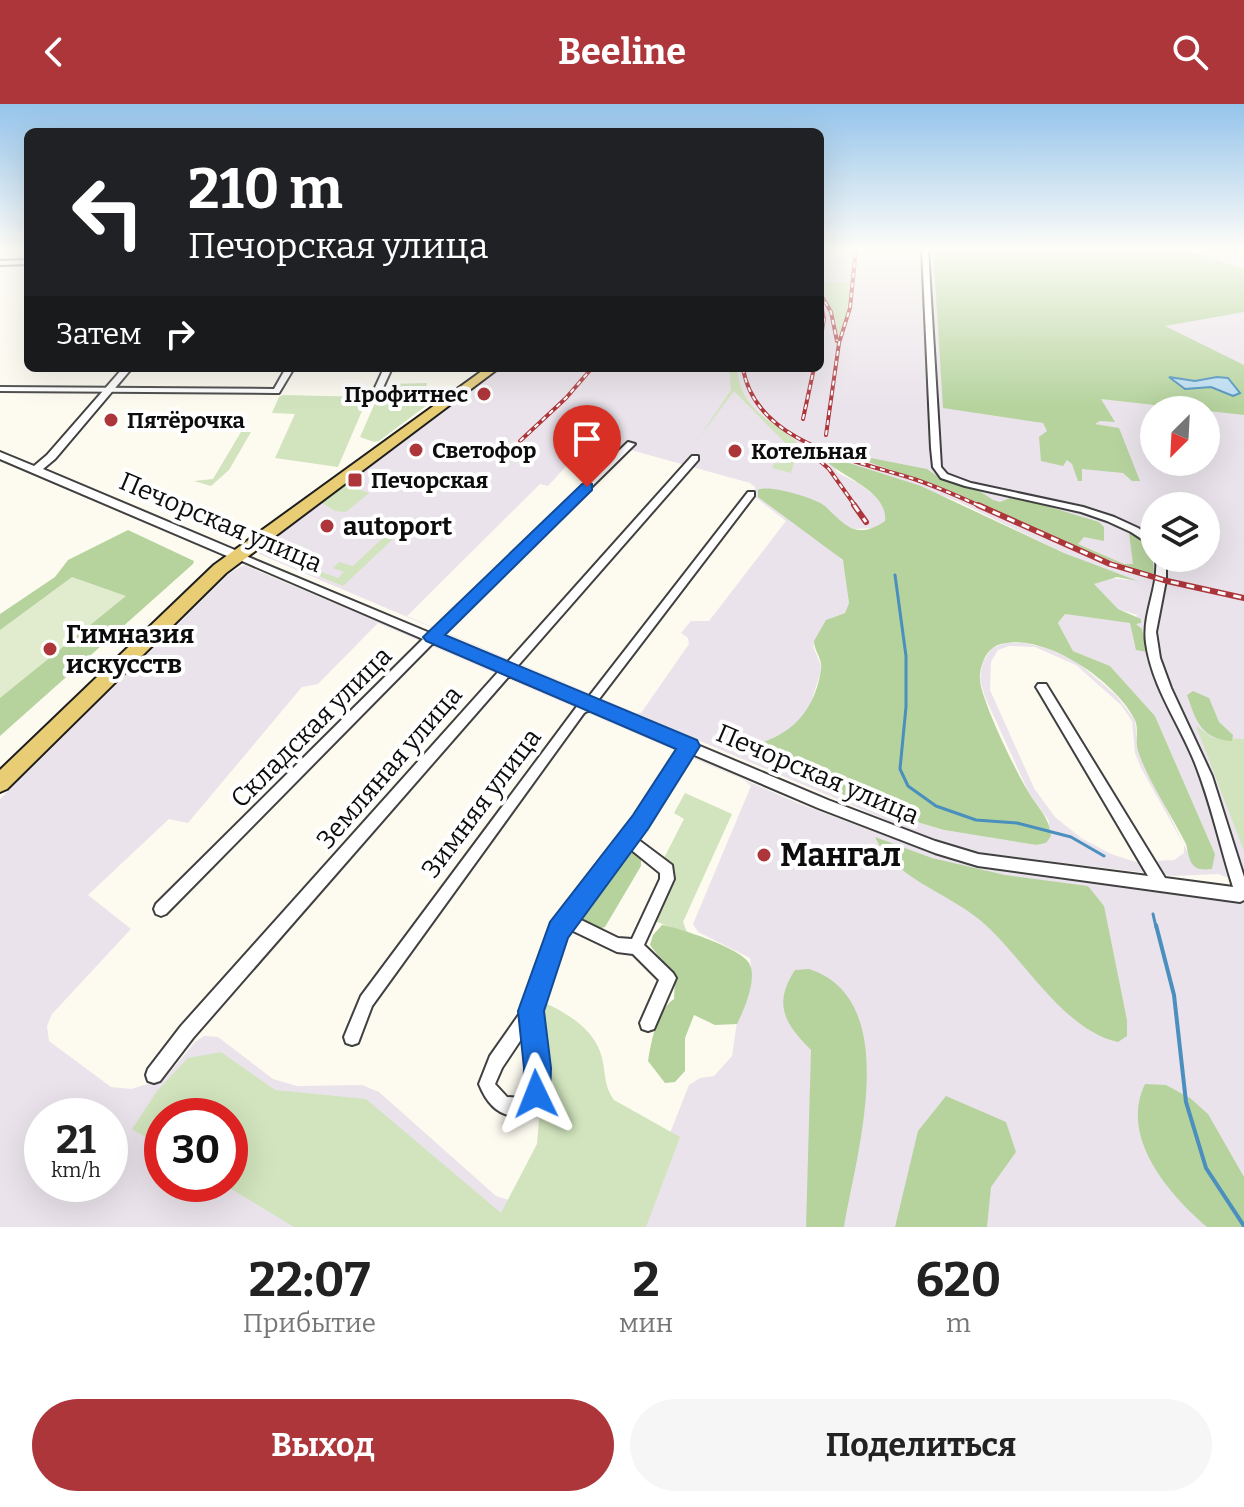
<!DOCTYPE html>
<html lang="ru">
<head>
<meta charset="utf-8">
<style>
	body { margin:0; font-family:Bitter,serif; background:#f6f6f6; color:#222; height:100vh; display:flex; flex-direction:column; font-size:30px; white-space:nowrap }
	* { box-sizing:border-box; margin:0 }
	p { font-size:26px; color:#767676 }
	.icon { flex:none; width:44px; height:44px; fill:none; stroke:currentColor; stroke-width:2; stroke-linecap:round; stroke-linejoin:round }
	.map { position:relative; height:1123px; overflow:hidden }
	.side { display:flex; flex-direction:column; background:#fff; flex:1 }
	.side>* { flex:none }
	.guide { position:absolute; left:24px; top:24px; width:800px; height:244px; border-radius:12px; box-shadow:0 8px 32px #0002; background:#202124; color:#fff; overflow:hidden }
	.needle { width:52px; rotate:204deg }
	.tools { position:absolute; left:1140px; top:292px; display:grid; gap:16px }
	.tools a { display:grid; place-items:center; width:80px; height:80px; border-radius:50%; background:#fff; box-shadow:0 8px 32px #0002; font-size:40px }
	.speed { position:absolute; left:24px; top:994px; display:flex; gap:16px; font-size:40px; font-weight:700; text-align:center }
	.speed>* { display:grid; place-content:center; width:104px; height:104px; border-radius:50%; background:#fff; box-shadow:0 8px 32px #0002; line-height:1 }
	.speed small { font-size:20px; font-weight:400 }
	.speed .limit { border:12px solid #d22; background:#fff; color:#111 }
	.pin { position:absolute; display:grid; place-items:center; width:68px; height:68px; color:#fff; margin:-82px -34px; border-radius:50% 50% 50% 0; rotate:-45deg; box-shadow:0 0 8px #0007 }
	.pin .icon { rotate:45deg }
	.me { position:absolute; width:88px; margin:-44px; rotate:358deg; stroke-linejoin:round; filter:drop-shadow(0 0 6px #0008) }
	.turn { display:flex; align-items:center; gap:28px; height:168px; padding:0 32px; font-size:36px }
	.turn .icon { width:104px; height:104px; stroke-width:2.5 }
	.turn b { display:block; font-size:56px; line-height:68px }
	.then { display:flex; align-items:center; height:76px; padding:0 32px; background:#0003; gap:16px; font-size:30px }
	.eta { display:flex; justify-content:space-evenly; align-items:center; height:136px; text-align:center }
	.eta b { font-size:48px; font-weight:700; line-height:56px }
	.action { display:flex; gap:16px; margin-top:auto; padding:16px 32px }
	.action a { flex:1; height:92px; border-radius:48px; background:#ad363b; color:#fff; font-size:32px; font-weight:700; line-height:92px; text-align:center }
	.action a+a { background:#f6f6f6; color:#222 }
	header { display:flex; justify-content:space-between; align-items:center; height:104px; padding:0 32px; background:#ad363b; color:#fff; font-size:36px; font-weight:700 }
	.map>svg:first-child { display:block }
	.industrial { fill:#eae3eb; fill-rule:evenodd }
	.green { fill:#d1e4bd }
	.forest { fill:#b6d39e }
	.pitch { fill:#e1ecce }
	.water { fill:#badbef; stroke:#4a8fbd; stroke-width:2 }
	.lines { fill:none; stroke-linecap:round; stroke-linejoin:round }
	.stream-far1 { stroke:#4a8fbd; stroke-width:3 }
	.stream { stroke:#4a8fbd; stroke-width:4 }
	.minor-casing { stroke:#404040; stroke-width:4 }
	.tertiary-casing { stroke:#404040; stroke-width:4 }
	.primary-casing { stroke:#1e1e1e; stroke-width:4 }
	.minor { fill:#fff; fill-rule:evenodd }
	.tertiary { fill:#fff; fill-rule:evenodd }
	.primary { fill:#e8cd75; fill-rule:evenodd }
	.rail-far1-casing { stroke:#ad363b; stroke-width:4 }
	.rail-casing { stroke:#ad363b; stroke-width:6 }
	.rail-far1 { stroke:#fff; stroke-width:2; stroke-dasharray:5; stroke-linecap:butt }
	.rail { stroke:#fff; stroke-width:3; stroke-dasharray:8; stroke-linecap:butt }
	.route { fill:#1a73e8; stroke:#114b97; stroke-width:2 }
	.poi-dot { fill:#ad363b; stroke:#fff; stroke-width:3 }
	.labels { text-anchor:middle; stroke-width:8; stroke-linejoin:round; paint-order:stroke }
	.far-poi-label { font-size:22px; font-weight:bold; fill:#0d0d0d; stroke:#fff; text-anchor:start }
	.street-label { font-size:26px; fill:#0d0d0d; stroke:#fff }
	.poi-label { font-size:26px; font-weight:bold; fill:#0d0d0d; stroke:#fff; text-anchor:start }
	.near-poi-label { font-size:32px; font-weight:bold; fill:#0d0d0d; stroke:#fff; text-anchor:start }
</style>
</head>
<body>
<header><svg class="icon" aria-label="back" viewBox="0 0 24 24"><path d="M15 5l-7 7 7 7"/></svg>Beeline<svg class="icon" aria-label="search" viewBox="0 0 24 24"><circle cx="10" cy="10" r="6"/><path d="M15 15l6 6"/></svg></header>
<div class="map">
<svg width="1244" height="1123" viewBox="0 0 1244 1123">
	<rect width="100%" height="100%" fill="#fdfbf0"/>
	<path class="industrial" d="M820 145H1244V1123H0V695L230 469 244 461 592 608 795 698 933 750 979 761 1235 784 1230 774 1218 770 1172 772 975 748 924 732 259 450 261 442 289 420 500 264H820ZM1154 306H1206V358H1154ZM591 335 750 379 755 383V393L786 417 709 517H691L681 529 688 534 689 540 641 609H636L407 512 540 380 548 382ZM827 352 957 397 1064 449 1130 476 1110 474 1093 480 1118 505 1137 511 1134 519 1065 510 1058 519 1073 547 1110 562 1155 612 1215 750 1187 747 1138 647 1135 616 1116 591 1077 558 1047 544 1024 539H1006L992 544 982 559 980 576 985 593 1029 689 1049 717 1046 739 1036 741 944 726 890 710 816 681 749 642 769 638 792 625 808 608 822 564 813 542 831 514 845 509 849 499 846 460 835 449 824 402 837 417 854 425 875 424 885 417 886 407 880 396 860 380 838 369ZM1154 402H1206V454H1154ZM378 519 744 676 751 682 693 820 698 828 750 854 751 863 739 904 732 952 714 972 700 974 689 981 666 1039 527 1102 496 1092 379 988 362 981 297 982 273 975 218 933 204 932 195 938 164 975 131 985 111 983 49 937 47 922 52 910 131 825 88 791 169 715 188 719 302 583 318 580ZM1009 542 1035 543 1076 561 1121 601 1132 617 1135 649 1141 664 1184 741V749L1174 756 1136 758 1111 750 1081 734 1055 713 1034 684 990 586 991 558 998 546ZM42 1012H110V1080H42ZM162 1012H230V1080H162Z"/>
	<g class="green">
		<path d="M820 178 850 179 847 207 838 234 836 216 820 187Z"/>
		<path d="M729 264H737C741 314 782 317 808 350L801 348 796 352 791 369 772 364 774 359 779 360 780 348 791 345 734 287 698 335 731 286Z"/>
		<path d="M427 279 425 289 392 302 430 289 439 292 379 337 374 338 360 333 378 292 388 289 389 280Z"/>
		<path d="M283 291 368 293 338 363 275 354 295 310 272 309 279 293Z"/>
		<path d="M241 328H251L229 366 211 382 194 377 213 375Z"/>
		<path d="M354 375 366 379 358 385 369 389 346 408 335 407 322 399Z"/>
		<path d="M386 431 394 434 343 482 305 466 308 463 338 474 344 468 333 464 339 458 353 462Z"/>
		<path d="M1196 622 1213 634 1244 635V747Z"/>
		<path d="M685 689 732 710 683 818 688 831 653 816 672 773V762L664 754 684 715 674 709Z"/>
		<path d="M545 899C569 910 596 927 602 954 606 970 604 983 614 996L680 1033 646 1123H294L223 1080H230V1012H162V1043L132 1025 157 987 188 954 221 948 275 986 366 995 501 1109 537 1040 541 992 538 902Z"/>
	</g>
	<g class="forest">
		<path d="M933 145H1184L1244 165V208L1165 222 1244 261V311L1101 295 1115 318 1100 317 1095 320 1119 324 1140 377H1132L1123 369 1082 365V377H1078L1072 360 1067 356 1063 362 1041 357 1039 333 1047 327 1043 319 943 304Z"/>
		<path d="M840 348 927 365 940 374 981 388 993 396 1000 398 1010 394 1040 400 1099 418 1104 423V437L1084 433 1078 440 1124 460H1133L1129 429 1145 438 1152 447 1154 469H1146L1081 446 956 389Z"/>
		<path d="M827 352 921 382 1064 449 1138 477 1117 473 1094 480 1118 505 1141 515V519L1136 520 1142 525 1147 548 1136 546 1130 519 1065 510 1058 519 1073 547 1110 562 1155 612 1215 750 1212 765C1190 768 1190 757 1186 740 1172 712 1147 675 1138 647 1135 637 1139 626 1135 616 1116 577 1042 526 998 541 985 546 979 564 980 577 983 600 1016 668 1029 689 1039 705 1049 713 1051 732L1046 739 1036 741 944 726 890 710 750 652 746 646 749 642C790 633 814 609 821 566 823 555 814 547 814 537L826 516 845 509 849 499 843 456 758 393V386C768 380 815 394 825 402 845 421 856 437 885 417 888 387 843 374 825 356Z"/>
		<path d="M128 426 194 457 193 460 0 632V510L55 473 68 456Z"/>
		<path d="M1193 587 1209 594 1219 618 1233 631 1232 637C1201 635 1196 617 1187 591Z"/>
		<path d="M875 733 932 754 1005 771 1088 782 1104 802 1127 916V932L1118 938C1062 926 1023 852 980 816 946 788 894 774 875 733Z"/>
		<path d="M633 746 641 753V762L605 823 598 825 582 816C591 792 611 760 633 746Z"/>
		<path d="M662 821C679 824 741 844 749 859 758 874 744 906 737 920L715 921 694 911 685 934V967L675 978 665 979 648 957C651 938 657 906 674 895L675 874 650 841 653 831Z"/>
		<path d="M809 865C905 896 855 1053 844 1123H806L811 946C784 919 773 900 795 866Z"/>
		<path d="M1145 980 1166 981 1190 994 1208 1010 1244 1073V1123H1207C1169 1091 1119 1033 1145 980Z"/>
		<path d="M946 992 1006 1018 1016 1048 991 1083 987 1123H895L918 1027Z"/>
	</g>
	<path class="pitch" d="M72 473 126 492 0 594V526Z"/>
	<path class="water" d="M1169 273 1195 277 1217 273 1228 274 1240 289 1233 292 1211 283 1185 285Z"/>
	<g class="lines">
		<g class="stream-far1">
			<path d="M895 471 906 552V603L900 665 908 682 936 702 976 716 1017 719 1071 733 1104 752"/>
			<path d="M1153 810 1156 823"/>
		</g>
		<path class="stream" d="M1156 821 1174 891 1186 998 1206 1064 1244 1122"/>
		<g class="minor-casing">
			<g id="minor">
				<path d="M922 145H928L941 363 947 370 971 379 1083 403 1114 413 1138 424 1154 435V443L1131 428 1107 417 1081 408 965 382 941 374 933 363 931 344Z"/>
				<path d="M28 156V160L0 161V157Z"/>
				<path d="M286 264H294L279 289H276L0 287V283L274 285Z"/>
				<path d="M384 264H392L381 288 374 290 373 288Z"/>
				<path d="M628 338 635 340 439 533 505 561 692 352H698V356L515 565 587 595 748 388H754V392L596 599 694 638 695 640 828 696 935 737 978 750 1148 772 1038 586 1036 583 1038 580H1046L1165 774 1233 783C1220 742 1211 699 1195 659 1179 619 1152 583 1146 539 1142 510 1159 483 1156 454H1166V476L1156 528 1160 554 1171 584 1212 672 1244 773V796L1240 798 978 762 935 749 818 704 692 650 636 734 672 761 674 775 644 841 673 869 676 874 654 925 648 927 642 925 640 919 659 876 633 850 617 848 569 825 565 831 539 907 546 969 542 992 534 1008C506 1019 489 1005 479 980L490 952 525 902 554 822 635 714 681 645 589 606 584 609 372 902 358 939 352 941 346 939 344 933 361 892 578 601 509 572 193 934 160 977 154 979 148 977 146 971 148 965 181 922 499 567 433 539 166 810 161 812 156 810 154 805 156 800 423 535 235 454 233 452 235 450H241L430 529ZM629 744 660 769V775L632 835 618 834 577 814ZM526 928C529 950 534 974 523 994L507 993 495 980 502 964Z"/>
			</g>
		</g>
		<g class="tertiary-casing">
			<path id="tertiary" d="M123 264H132L55 355 43 365 242 449 244 452 242 455H234L0 355V348L34 362 47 351Z"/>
		</g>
		<g class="primary-casing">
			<path id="primary" d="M486 264H499L226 469 7 685 0 688V666L214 461Z"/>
		</g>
		<use href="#minor" class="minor"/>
		<use href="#tertiary" class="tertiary"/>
		<use href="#primary" class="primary"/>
		<g class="rail-far1-casing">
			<g id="rail-far1">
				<path d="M820 189 831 208 837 237"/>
				<path d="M820 239 824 215 822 204"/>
				<path d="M743 264C755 339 854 356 914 375 937 383 960 393 982 403"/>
				<path d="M803 315 814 264"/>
				<path d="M826 331 839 239 850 204 856 145"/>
				<path d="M520 337 566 294 592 264"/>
				<path d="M805 344 829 365 856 403"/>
			</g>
		</g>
		<g class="rail-casing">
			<g id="rail">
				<path d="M854 401 866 418"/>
				<path d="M978 401 1110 460 1167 477 1244 494"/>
			</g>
		</g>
		<use href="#rail-far1" class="rail-far1"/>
		<use href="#rail" class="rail"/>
	</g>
	<linearGradient id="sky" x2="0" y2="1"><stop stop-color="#95c4eb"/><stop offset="0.48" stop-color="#fefdf8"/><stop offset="1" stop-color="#fefdf8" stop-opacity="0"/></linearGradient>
	<rect width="1244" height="302" fill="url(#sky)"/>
	<path class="route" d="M587 378 592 380V386L445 531 697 636 700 642 648 725 568 834 544 907 551 964 550 990 546 1000 536 1004 527 1000 523 990 524 964 518 907 550 818 633 711 676 645 426 537 423 533 582 380Z"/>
	<g class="poi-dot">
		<circle cx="484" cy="290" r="8"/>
		<circle cx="111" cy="316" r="8"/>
		<circle cx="416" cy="346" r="8"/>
		<circle cx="735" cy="347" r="8"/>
		<rect x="347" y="368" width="16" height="16" rx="4"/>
		<circle cx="327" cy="422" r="8"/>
		<circle cx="50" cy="545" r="8"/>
		<circle cx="764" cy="751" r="8"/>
	</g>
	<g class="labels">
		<g class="far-poi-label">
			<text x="468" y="298" text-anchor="end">Профитнес</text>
			<text x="127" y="324">Пятёрочка</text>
			<text x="432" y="354">Светофор</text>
			<text x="751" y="355">Котельная</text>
			<text x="371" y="384">Печорская</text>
		</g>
		<g class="street-label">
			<text transform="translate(221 418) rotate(23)" y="9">Печорская улица</text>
			<text transform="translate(311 623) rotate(-45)" y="9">Складская улица</text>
			<text transform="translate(389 663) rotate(-49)" y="9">Земляная улица</text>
			<text transform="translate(818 670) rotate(23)" y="9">Печорская улица</text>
			<text transform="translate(481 699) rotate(-53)" y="9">Зимняя улица</text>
		</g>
		<g class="poi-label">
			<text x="343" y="431">autoport</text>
			<text x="66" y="539">Гимназия<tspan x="66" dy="30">искусств</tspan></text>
		</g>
		<g class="near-poi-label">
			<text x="780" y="762">Мангал</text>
		</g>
	</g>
</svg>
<div class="tools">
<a><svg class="needle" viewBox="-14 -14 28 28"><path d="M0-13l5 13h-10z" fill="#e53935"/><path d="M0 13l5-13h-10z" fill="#767676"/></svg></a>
<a><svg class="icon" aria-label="layers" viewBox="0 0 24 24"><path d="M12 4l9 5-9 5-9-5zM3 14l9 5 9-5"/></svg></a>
</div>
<div class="speed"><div>21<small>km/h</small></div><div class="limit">30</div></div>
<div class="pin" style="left:587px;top:383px;background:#d93025"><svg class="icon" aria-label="arrive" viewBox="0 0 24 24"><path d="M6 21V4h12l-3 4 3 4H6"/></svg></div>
<svg class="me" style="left:536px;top:990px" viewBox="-20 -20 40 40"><path d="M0-17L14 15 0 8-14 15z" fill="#1a73e8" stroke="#fff" stroke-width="4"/></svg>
<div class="guide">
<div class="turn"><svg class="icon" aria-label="left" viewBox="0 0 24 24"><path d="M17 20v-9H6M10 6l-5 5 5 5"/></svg><div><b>210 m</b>Печорская улица</div></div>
<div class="then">Затем<svg class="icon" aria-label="right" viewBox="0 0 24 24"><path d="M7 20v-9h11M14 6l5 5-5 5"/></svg></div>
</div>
</div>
<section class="side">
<div class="eta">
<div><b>22:07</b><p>Прибытие</p></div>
<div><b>2</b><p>мин</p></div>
<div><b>620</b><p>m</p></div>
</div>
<div class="action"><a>Выход</a><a>Поделиться</a></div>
</section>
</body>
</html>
